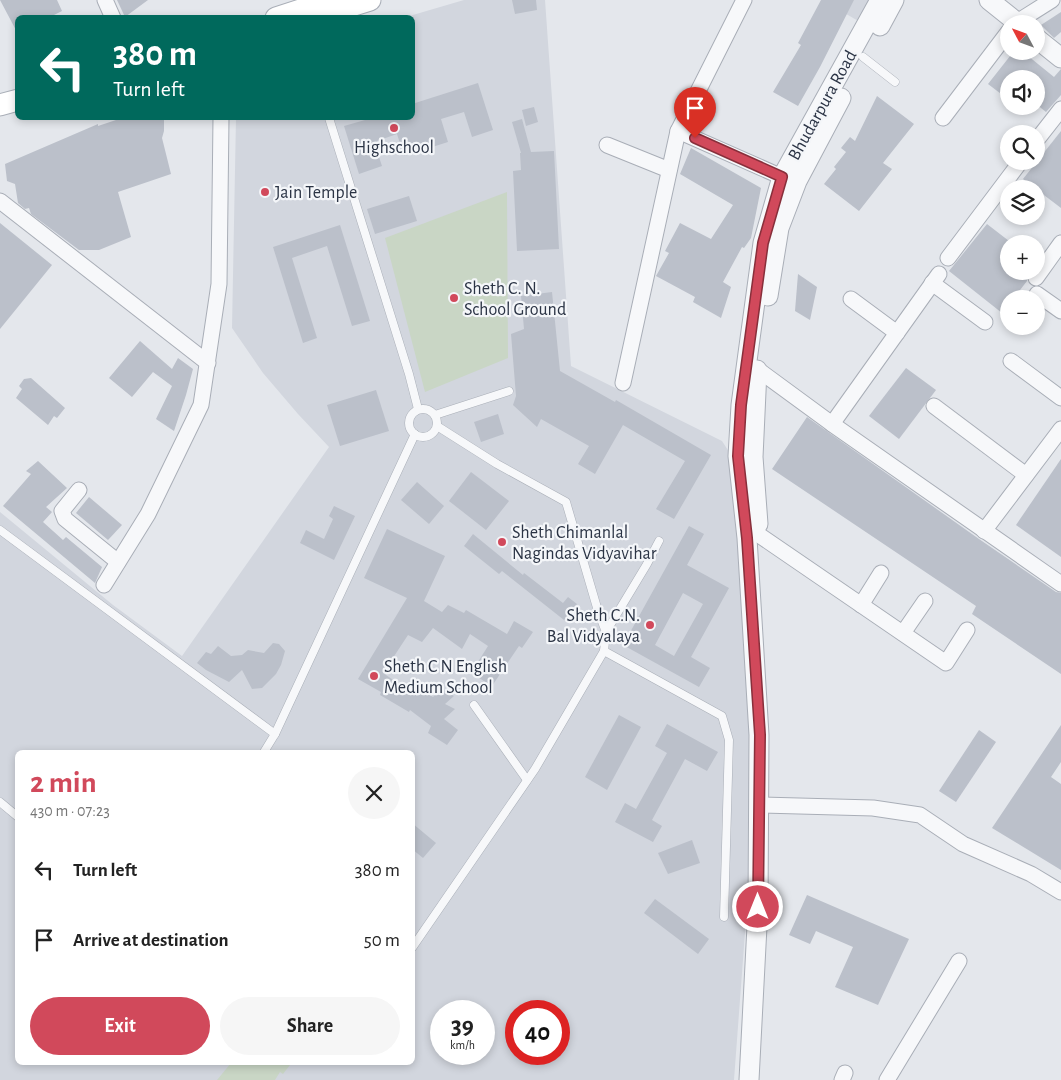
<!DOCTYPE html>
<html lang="en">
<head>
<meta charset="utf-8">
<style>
	body { margin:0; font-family:"Alegreya Sans",sans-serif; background:#f6f6f6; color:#222; height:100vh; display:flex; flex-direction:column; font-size:19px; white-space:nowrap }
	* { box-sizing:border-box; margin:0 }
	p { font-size:16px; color:#767676 }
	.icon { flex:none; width:28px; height:28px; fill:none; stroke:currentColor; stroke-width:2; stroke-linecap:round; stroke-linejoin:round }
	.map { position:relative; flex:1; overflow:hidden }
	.sheet { position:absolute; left:15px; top:750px; width:400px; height:315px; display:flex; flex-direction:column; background:#fff; border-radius:8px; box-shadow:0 2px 8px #0003 }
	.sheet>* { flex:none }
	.hud { position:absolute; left:15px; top:15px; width:400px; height:105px; border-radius:8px; box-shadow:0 2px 8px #0003; background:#00695c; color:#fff; overflow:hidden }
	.needle { width:32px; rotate:311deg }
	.tools { position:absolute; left:1000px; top:15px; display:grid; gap:10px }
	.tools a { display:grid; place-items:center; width:45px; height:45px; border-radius:50%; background:#fff; box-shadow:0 2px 8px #0003; font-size:25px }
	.speed { position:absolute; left:430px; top:1000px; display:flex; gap:10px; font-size:25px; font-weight:700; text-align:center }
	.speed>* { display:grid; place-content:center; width:65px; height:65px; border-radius:50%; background:#fff; box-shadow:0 2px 8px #0003; line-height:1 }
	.speed small { font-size:12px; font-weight:400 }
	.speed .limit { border:8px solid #d22; background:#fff; color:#111 }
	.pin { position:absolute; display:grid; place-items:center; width:42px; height:42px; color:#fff; margin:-51px -21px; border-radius:50% 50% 50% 0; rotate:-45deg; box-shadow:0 0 5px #0007 }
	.pin .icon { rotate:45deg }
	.me { position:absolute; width:55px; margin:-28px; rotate:0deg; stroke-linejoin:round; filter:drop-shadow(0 0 4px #0008) }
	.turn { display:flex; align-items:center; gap:18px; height:105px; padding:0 15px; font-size:22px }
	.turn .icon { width:65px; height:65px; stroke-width:2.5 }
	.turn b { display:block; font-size:35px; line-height:42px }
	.round { display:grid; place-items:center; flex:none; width:52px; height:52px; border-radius:26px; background:#f6f6f6 }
	.overview { display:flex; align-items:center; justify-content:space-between; height:85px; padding:0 15px }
	h1 { font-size:30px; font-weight:600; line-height:38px; color:#d1495b }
	.primary-button { display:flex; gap:10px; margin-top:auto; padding:10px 15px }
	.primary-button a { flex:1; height:58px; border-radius:30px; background:#d1495b; color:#fff; font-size:20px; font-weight:600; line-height:58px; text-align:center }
	.primary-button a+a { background:#f6f6f6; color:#222 }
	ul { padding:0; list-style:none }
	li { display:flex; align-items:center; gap:15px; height:70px; padding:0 15px }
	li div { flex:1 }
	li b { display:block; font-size:19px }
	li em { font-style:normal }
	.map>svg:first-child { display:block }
	.built { fill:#d2d6de; fill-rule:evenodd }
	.green { fill:#c9d6c5 }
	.building { fill:#bbc0ca; fill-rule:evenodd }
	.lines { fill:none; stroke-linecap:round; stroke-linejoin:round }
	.service-casing { stroke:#a9aeb7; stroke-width:9 }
	.minor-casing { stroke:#a9aeb7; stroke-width:17 }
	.tertiary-casing { stroke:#a9aeb7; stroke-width:21 }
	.secondary-casing { stroke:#a9aeb7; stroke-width:23 }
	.service { stroke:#f7f8fa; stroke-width:8 }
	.minor { stroke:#f7f8fa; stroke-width:15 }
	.tertiary { stroke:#f7f8fa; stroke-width:19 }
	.secondary { stroke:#fff; stroke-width:21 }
	.route-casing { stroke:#882f3b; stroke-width:12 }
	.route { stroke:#d1495b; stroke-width:9 }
	.poi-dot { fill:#d1495b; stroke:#f4f6f9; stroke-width:2 }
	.labels { text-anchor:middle; stroke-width:4.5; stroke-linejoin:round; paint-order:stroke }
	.street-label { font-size:18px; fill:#2b3445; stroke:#f4f6f9 }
	.poi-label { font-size:18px; fill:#2b3445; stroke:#f4f6f9; text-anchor:start }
</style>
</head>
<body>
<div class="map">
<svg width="1061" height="1080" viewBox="0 0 1061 1080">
	<rect width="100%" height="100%" fill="#e4e7ec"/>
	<g class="built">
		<path d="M464 0H545L571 366 722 441 735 461 751 670 749 879 734 1080H0V512L113 605 182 656 329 447 298 414 263 373 232 328 236 118H412V18L406 17ZM18 752H412V1062H18ZM441 1011H484V1054H441ZM516 1011H559V1054H516Z"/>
		<path d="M822 0H880L867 26Z"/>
	</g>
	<g class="green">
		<path d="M507 192 508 358 425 392 385 238Z"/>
		<path d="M287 1062 290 1065 283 1074 280 1072 275 1080H217L231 1063Z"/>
	</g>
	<g class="building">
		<path d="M0 0H57L62 11 48 18H18V34Z"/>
		<path d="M117 0H148L125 17Z"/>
		<path d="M512 0H536L537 10 515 14Z"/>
		<path d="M821 0H854L820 67 798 106 773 92 801 45 798 43Z"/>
		<path d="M1061 12V32L1054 38 1041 25Z"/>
		<path d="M1014 51H1022L1054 77 1061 69V95L1046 112 1036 104V79H1009V100L988 84Z"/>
		<path d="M478 83 493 130 472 137 464 112 441 119 448 142 404 156 397 134 374 142 382 166 359 174 344 126 372 118H412V104Z"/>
		<path d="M877 96 914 124 883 163 892 169 859 211 824 184 836 169 834 167 846 152 841 148 850 137 855 141Z"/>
		<path d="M534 107 538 122 526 126 522 110Z"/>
		<path d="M122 118H164V131L162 138 171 174 118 192 131 237 99 250H79L31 214 29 208 25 209 18 203 15 184 7 181 5 164 98 124V126Z"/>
		<path d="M522 119 531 152 554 151 559 249 517 251 513 171 521 170 520 153H521L512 122Z"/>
		<path d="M1061 131V208L1023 179Z"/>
		<path d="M691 148 761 188 751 238 744 248 742 247 723 282 731 287 721 318 693 302 695 297 656 276 669 253 665 251 680 223 711 239 733 205 680 174Z"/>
		<path d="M409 196 417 221 375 234 367 209Z"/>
		<path d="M0 223 52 265 0 329Z"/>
		<path d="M987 224 1009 241V271H1029L1027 277V281L1013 299H1009V304L1002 313 949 271Z"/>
		<path d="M340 225 370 321 352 326 327 246 292 258 317 338 303 343 273 247Z"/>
		<path d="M798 274 817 287 810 320 795 311Z"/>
		<path d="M552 292 560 371 615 402 616 400 711 455 674 519 656 509 685 461 623 425 595 474 578 464 589 446 541 419 537 427 513 405 516 396 511 334 524 329 521 296Z"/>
		<path d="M140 341 172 369 178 358 193 369 186 395 174 431 156 419 172 386 153 372 132 397 109 378Z"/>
		<path d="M906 368 936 390 899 439 869 416Z"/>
		<path d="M31 378 65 408 57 418 54 416 48 425 16 398 22 389 19 386 24 379Z"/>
		<path d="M376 390 389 431 340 446 327 405Z"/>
		<path d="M498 414 504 434 481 442 474 422Z"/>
		<path d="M807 417 979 539 1056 592 1061 593V674L972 614 976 606 772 469Z"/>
		<path d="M1061 459V557L1016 525Z"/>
		<path d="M38 461 67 488 46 507 52 512 43 522 63 540 66 537 102 567 95 583 3 506 31 474 26 471Z"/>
		<path d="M471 472 509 501 486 530 449 501Z"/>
		<path d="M417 482 444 506 429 524 401 500Z"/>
		<path d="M89 497 122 525 108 540 76 513Z"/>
		<path d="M334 506 355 516 334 560 300 543 306 530 324 539 333 519 329 516Z"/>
		<path d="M689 526 704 534 687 565 729 588 691 657 710 668 699 687 623 645ZM683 593 703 604 674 656 655 645Z"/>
		<path d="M387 529 445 556 424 601 442 612 448 605 464 613 466 610 507 634 514 621 533 632 522 648 519 646 492 686 471 673 488 646 470 634 462 649 433 628 422 642 408 635 383 673 417 696 421 690 433 697 442 689 454 696 445 704 455 709 444 719 458 730 447 745 428 733 431 726 410 710 409 712 380 695 381 692 358 679 407 598 364 578Z"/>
		<path d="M473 534 523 575 524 573 563 603 568 597 577 604 564 620 502 571 499 574 464 546Z"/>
		<path d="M273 643 279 644 285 651 281 665 276 674 262 688 252 689 242 670 229 682 206 670 197 663 206 652 211 654 218 646 231 656 242 655 248 650 264 653Z"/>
		<path d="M619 715 641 727 607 790 585 777Z"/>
		<path d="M667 724 718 752 707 771 685 759 652 820 662 826 653 842 615 822 625 803 636 809 667 753 655 746Z"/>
		<path d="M1061 725V762L1051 777 1061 784V870L992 828Z"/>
		<path d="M979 730 996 742 956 802 939 791Z"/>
		<path d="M412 823 436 843 423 858 412 849Z"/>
		<path d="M692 840 700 863 668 874 658 853Z"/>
		<path d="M807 895 909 939 878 1005 835 987 853 947 816 931 810 944 789 935Z"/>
		<path d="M655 899 709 939 698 954 644 913Z"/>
	</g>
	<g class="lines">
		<g class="service-casing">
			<g id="service">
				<path d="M863 57 895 82"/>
				<path d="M329 118 409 374 418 409"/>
				<circle cx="423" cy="423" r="14"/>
				<path d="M435 415 509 391"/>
				<path d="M437 426 497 464 566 502 598 611 606 632"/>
				<path d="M0 530 275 734 415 434"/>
				<path d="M604 651 606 632 647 564 659 541"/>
				<path d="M474 705 527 780"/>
				<path d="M264 752 275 734"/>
				<path d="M0 802 18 817"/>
				<path d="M412 948 535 769 604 651 722 716 729 740 724 917"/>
			</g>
		</g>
		<g class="minor-casing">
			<g id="minor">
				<path d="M105 0 113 18"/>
				<path d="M1014 24 1052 0"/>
				<path d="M943 118 1009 31"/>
				<path d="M678 131 791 181"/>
				<path d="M1036 141 1061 109"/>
				<path d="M607 145 669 170"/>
				<path d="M0 201 208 363"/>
				<path d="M948 258 1021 161"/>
				<path d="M1036 278 1061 243"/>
				<path d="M932 283 985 322"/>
				<path d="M1037 294 1061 311"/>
				<path d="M851 299 897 333"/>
				<path d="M1011 361 1061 398"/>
				<path d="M749 366 757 369 832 424 1061 584"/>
				<path d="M623 383 678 131 744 0"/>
				<path d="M934 406 1026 475"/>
				<path d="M832 424 939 274"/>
				<path d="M79 490 62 511 65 519 118 562"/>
				<path d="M984 531 1061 429"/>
				<path d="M747 533 759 535 946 663 967 630"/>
				<path d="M104 585 148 514 201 405 219 284 221 118"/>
				<path d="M861 605 881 573"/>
				<path d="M903 633 925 601"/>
				<path d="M759 805 873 808 920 815 963 844 1031 874 1061 892"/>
				<path d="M842 1080 845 1073"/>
				<path d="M887 1080 959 961"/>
			</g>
		</g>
		<g class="tertiary-casing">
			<g id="tertiary">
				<path d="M989 0 1019 24"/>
				<path d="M880 26 894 0"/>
				<path d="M1036 38 1061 58"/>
				<path d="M768 296 779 228 797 181 841 98"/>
				<path d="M757 370 753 457 758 524"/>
				<path d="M749 1080 758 907 759 735 747 538 738 456 741 405 763 243 782 177 880 0"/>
			</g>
		</g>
		<g class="secondary-casing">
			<g id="secondary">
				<path d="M316 17 370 0"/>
				<path d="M276 18 331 0"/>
				<path d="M0 105 18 100"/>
			</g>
		</g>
		<use href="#service" class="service"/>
		<use href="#minor" class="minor"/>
		<use href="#tertiary" class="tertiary"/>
		<use href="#secondary" class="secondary"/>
	</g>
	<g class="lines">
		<g class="route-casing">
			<path id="route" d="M695 138 782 177 763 243 741 405 738 456 747 538 760 735 758 907"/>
		</g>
		<use href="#route" class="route"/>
	</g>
	<g class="poi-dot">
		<circle cx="394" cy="128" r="5"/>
		<circle cx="265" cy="192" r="5"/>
		<circle cx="454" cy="298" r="5"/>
		<circle cx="502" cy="542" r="5"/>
		<circle cx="650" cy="625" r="5"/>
		<circle cx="374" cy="676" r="5"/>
	</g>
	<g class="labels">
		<g class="street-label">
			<text transform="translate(822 105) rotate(-61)" y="6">Bhudarpura Road</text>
		</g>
		<g class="poi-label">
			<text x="394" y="153" text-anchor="middle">Highschool</text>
			<text x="275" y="198">Jain Temple</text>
			<text x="464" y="294">Sheth C. N.<tspan x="464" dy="21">School Ground</tspan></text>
			<text x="512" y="538">Sheth Chimanlal<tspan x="512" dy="21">Nagindas Vidyavihar</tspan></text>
			<text x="640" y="621" text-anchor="end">Sheth C.N.<tspan x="640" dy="21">Bal Vidyalaya</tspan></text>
			<text x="384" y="672">Sheth C N English<tspan x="384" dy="21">Medium School</tspan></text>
		</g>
	</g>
</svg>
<div class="tools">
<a><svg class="needle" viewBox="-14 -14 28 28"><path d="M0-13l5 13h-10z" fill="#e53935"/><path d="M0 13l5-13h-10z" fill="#767676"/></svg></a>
<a><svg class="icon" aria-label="sound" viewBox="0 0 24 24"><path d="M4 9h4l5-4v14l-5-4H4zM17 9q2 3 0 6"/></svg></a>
<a><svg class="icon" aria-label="search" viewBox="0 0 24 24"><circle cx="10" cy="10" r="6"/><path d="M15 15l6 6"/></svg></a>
<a><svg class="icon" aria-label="layers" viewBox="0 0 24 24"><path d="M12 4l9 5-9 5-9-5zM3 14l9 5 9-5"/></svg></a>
<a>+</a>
<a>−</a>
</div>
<div class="speed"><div>39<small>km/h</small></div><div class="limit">40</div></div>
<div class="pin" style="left:695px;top:138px;background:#d93025"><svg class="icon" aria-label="arrive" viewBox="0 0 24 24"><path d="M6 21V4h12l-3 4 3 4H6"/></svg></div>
<svg class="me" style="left:758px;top:907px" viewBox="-20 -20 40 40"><circle r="17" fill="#d1495b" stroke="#fff" stroke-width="3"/><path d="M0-11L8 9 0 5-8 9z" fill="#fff"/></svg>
<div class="hud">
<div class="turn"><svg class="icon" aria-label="left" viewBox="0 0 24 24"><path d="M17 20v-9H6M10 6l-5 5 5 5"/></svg><div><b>380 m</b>Turn left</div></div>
</div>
<section class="sheet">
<div class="overview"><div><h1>2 min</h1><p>430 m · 07:23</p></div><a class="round"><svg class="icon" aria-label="close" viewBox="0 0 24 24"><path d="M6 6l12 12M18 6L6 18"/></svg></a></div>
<ul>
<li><svg class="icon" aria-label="left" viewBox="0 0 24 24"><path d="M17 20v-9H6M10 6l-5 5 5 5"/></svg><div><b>Turn left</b></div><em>380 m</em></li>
<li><svg class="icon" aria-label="arrive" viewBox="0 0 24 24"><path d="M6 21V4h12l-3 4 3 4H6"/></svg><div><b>Arrive at destination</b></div><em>50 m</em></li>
</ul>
<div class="primary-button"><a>Exit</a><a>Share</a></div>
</section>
</div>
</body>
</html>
